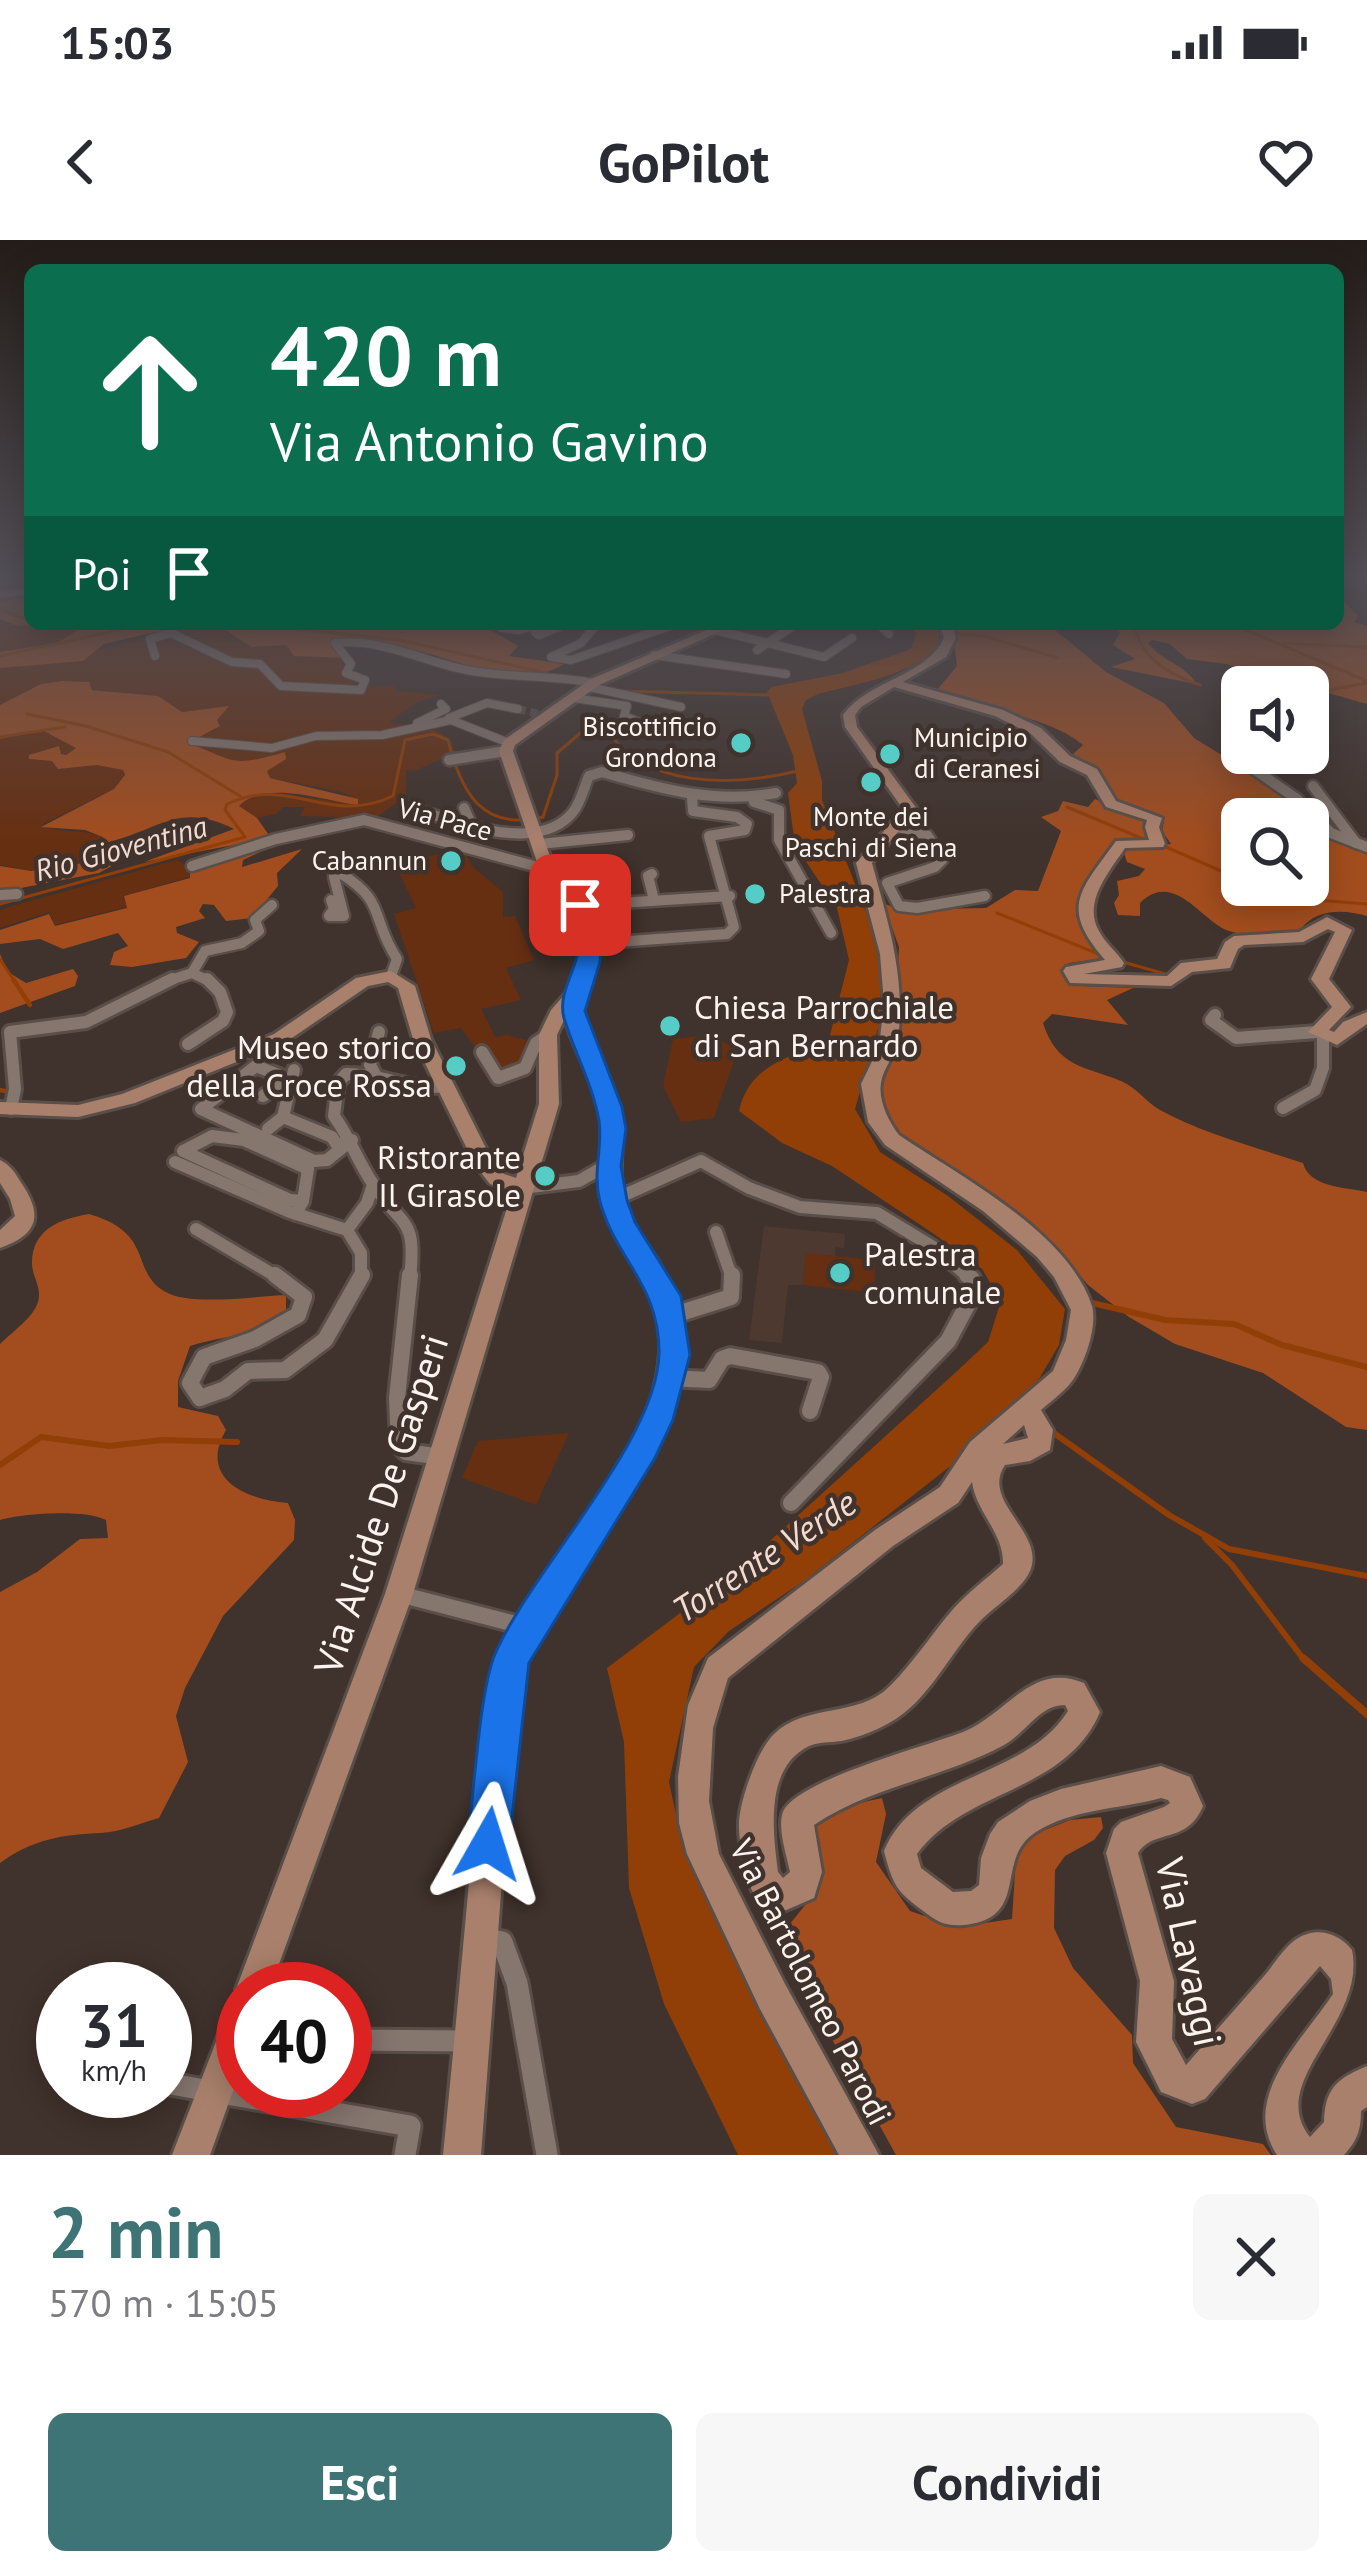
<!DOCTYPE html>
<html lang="it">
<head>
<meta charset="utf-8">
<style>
	body { margin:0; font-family:"PT Sans",sans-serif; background:#f7f7f7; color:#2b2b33; height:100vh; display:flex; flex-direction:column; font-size:45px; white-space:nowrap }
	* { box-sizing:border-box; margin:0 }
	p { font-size:39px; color:#7c7c81 }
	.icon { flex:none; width:66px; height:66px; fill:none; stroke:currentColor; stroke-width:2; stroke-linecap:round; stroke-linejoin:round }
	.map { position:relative; height:1915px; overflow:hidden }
	.drawer { display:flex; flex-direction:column; background:#fff; flex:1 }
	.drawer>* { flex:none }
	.top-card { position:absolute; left:24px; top:24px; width:1320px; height:366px; border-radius:18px; box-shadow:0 6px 30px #0003; background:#0b6e4f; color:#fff; overflow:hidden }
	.fabs { position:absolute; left:1221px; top:426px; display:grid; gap:24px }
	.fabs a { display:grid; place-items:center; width:108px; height:108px; border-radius:18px; background:#fff; box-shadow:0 6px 30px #0003; font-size:60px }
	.speed { position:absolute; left:36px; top:1722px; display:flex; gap:24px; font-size:60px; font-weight:700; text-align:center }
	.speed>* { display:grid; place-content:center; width:156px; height:156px; border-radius:50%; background:#fff; box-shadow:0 6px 30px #0003; line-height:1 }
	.speed small { font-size:30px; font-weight:400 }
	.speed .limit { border:18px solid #d22; background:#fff; color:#111 }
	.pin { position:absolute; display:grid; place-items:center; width:102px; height:102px; color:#fff; margin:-51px; border-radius:24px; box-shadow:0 6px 18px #0006 }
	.me { position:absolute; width:132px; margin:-66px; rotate:6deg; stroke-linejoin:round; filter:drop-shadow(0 0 9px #0008) }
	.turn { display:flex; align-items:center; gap:42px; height:252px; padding:0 48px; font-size:54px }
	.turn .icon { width:156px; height:156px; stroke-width:2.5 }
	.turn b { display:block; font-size:84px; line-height:102px }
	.then { display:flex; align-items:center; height:114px; padding:0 48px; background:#0003; gap:24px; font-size:45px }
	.round { display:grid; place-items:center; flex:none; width:126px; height:126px; border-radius:18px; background:#f7f7f7 }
	.headline { display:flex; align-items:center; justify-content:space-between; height:204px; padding:0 48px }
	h1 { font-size:72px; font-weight:700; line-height:90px; color:#3e7475 }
	.cta { display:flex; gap:24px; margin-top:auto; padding:24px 48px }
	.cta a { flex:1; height:138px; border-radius:18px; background:#3e7475; color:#fff; font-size:48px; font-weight:700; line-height:138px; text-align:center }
	.cta a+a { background:#f7f7f7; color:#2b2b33 }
	.status { display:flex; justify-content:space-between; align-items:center; height:84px; padding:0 60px; background:#fff; direction:ltr }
	.status svg { height:33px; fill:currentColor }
	header { display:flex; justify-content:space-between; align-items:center; height:156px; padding:0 48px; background:#fff; font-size:54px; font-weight:700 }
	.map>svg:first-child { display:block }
	.built { fill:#4d3930 }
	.green { fill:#672f11 }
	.forest { fill:#a34d1e; fill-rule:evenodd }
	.water { fill:#923e07 }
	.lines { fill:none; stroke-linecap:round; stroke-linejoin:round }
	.stream-far3 { stroke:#923e07; stroke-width:3 }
	.stream-far2 { stroke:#923e07; stroke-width:4.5 }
	.stream-far1 { stroke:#923e07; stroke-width:6 }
	.stream { stroke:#923e07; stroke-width:8 }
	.street-tunnel { stroke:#5c4f49; stroke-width:8; stroke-dasharray:8 4.5; stroke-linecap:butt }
	.street-far4-casing { stroke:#594e48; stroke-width:10 }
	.street-far3-casing { stroke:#594e48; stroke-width:15 }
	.street-far2-casing { stroke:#594e48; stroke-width:18 }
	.street-far1-casing { stroke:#594e48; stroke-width:22 }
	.street-casing { stroke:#594e48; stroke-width:27 }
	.secondary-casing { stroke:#594e48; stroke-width:6 }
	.street-far4 { stroke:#85766e; stroke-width:8 }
	.street-far3 { stroke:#85766e; stroke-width:10 }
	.street-far2 { stroke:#85766e; stroke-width:12 }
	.street-far1 { stroke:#85766e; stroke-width:16 }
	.street { stroke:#85766e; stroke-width:21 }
	.secondary { fill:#a9806c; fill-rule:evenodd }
	.route { fill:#1a73e8; stroke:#114b97; stroke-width:3 }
	.poi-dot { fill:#55cdc6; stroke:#40322c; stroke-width:4.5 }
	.labels { text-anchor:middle; stroke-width:9; stroke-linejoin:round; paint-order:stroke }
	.far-poi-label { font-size:27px; fill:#fcf3ee; stroke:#40322c; text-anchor:end }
	.far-street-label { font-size:27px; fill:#fcf3ee; stroke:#40322c }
	.far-water-label { font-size:30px; font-style:italic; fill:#f3dbcf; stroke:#40322c }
	.poi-label { font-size:33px; fill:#fcf3ee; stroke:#40322c; text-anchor:start }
	.street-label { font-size:33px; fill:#fcf3ee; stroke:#40322c }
	.water-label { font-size:36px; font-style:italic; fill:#f3dbcf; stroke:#40322c }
	.near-street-label { font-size:39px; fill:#fcf3ee; stroke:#40322c }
</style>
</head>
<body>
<div class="status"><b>15:03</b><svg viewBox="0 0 49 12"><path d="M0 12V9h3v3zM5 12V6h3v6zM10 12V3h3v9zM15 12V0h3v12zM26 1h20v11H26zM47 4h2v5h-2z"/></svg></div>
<header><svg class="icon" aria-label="back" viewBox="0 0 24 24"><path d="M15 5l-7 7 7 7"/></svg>GoPilot<svg class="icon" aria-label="heart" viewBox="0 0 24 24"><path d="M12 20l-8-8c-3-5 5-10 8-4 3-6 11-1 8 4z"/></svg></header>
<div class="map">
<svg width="1367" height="1915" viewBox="0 0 1367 1915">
	<rect width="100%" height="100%" fill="#40322c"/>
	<path class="built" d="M764 986 845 994 844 1008 835 1007V1016L806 1014 803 1045H788L782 1103 749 1100Z"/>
	<g class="green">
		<path d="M0 379 19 386 80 388C63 409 25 408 0 412Z"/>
		<path d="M202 387 223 389 251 407 286 405 342 418 343 435 358 442 346 446H394L397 451 440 455 418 462 389 482 435 490 450 499 455 512 417 530H406V556L375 578 300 576 305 567H283L276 574 257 578 238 566 247 557 272 553 358 564 346 553 270 538 267 531 273 515C243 528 215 519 187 503L216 489 217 480 228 466 182 472 158 456 41 444 0 465V428C69 425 133 394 202 387Z"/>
		<path d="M43 490 77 507 66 515 30 519 52 521 59 529 97 525 123 530 124 540 114 549 41 585C59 594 82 588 103 597L105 603 90 622 31 631 0 625V499Z"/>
		<path d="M463 610 473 627 503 652V677L515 676 534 720 506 728 521 760 481 769 495 797 507 795 536 803 532 824 498 838 461 788 434 793 394 674 416 668 394 623Z"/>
		<path d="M177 620 186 625 190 637 123 656 127 667 55 685 49 672 0 688V671L5 668Z"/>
		<path d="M709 795 738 809 714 878 681 882 663 846 673 799Z"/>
		<path d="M806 1013 875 1020 874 1053 803 1045Z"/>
		<path d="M569 1193 536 1265 462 1238 478 1201Z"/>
	</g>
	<g class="forest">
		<path d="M30 352V384H480L518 406 509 416 564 424C522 451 458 420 415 410 393 404 370 402 348 399L338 400 342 418 294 416 286 405 251 407 224 389 202 387 155 392 104 404 83 421 0 428V412L57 403 80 389 66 384 18 386 0 379V356Z"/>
		<path d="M1338 356 1358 376 1354 382 1367 386V464L1226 424 1187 419 1170 404 1152 400 1148 403C1161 421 1188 426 1196 444L1111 427 1135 419 1113 405 1120 392 1108 384H1338Z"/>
		<path d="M952 384H1048L1106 432 1164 463 1194 498 1282 552 1326 595 1367 612V676C1342 669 1316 669 1300 690 1278 693 1242 699 1222 688 1197 674 1172 632 1140 663V676L1118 675 1114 663 1119 655 1117 641 1139 636 1145 629 1127 622 1123 610 1171 604 1162 591 1164 580 1153 572 1121 565 1101 534 1071 516 1083 505C1046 474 981 471 937 450L957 426ZM1242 579H1308V645H1242Z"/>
		<path d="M63 441 89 442 92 450 158 456 182 472 229 466 217 480 220 486 188 503C237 521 229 528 285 512L286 519 267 531 270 538 358 559V565C325 561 265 539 239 566L257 578 271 598 144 622 234 589C178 561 160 590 105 603L103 597 85 590 41 587 114 549 125 535 123 530 97 525 58 529 52 521 29 519V515L59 506 61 514 66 515 76 508 42 490 0 499V465L41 444Z"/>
		<path d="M1095 559 1146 580 1152 603 1117 601C1096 622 1081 647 1076 676L1105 718 1069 723 1061 733 1083 746 1133 748 1107 760 1128 785 1052 774 1043 783C1057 827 1084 826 1121 841 1136 847 1146 862 1160 870 1204 894 1255 907 1303 923 1309 947 1344 947 1367 952V1190L1346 1187 1263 1133 1175 1104 1129 1077 1088 1045 1057 1008 894 895 881 849 893 814 899 707 883 663 912 675 933 669 986 668 1015 650 1038 651 1061 591 1041 577 1058 571 1063 561 1088 567Z"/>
		<path d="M327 592 271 607 243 620 242 627 302 609 277 633 278 646 252 678 226 681 214 665 203 664 199 671 205 678 176 687 177 693 199 702 186 718 132 727 110 725 114 712 128 706 118 693 63 709 40 699 0 704V690L49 674 55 686 127 668 124 656 190 638V630L226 615Z"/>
		<path d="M90 622H119L99 633 0 652V626L31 631Z"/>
		<path d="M0 714 8 732 26 743 73 729 78 736 75 746 0 773Z"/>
		<path d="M89 974C155 993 130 1031 164 1051 189 1067 255 1056 286 1055V1070C254 1099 227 1094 190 1106L178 1141V1167L218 1176 226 1190C198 1238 245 1260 288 1263L295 1280 294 1300 223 1376 185 1448 176 1476 188 1522 159 1578C141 1583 120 1592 101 1593 64 1594 31 1600 0 1623V1352L37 1332 80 1299 108 1298 106 1280C87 1269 22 1273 0 1280V1104C12 1092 33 1078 38 1062 42 1048 33 1038 32 1025 31 990 59 979 89 974Z"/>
		<path d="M882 1558 886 1574 876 1622 910 1671 957 1687 1012 1679 1017 1601 1070 1580 1101 1577 1103 1588 1094 1600 1065 1616 1055 1630 1054 1688 1073 1728 1132 1795 1133 1823 1176 1887 1263 1904 1271 1915H896L777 1700 810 1659C809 1578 800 1576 882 1558Z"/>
	</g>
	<path class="water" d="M909 384H935C962 427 846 446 818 454L806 460 802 469 822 541V560L876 697 881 741 879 785 855 869 880 912 948 956 1017 1010 1065 1069 1059 1105 1039 1139 953 1224 804 1341 729 1391 694 1427 669 1542 682 1602 735 1721 838 1915H738L664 1764 629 1648 624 1502 607 1428 740 1328 955 1133 988 1102 1001 1061 982 1029 934 994 832 926 782 903 739 871C749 824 790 818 829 799L849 720 837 668 795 605 788 553 797 543 793 515 767 452 771 447 843 433 911 409 916 394Z"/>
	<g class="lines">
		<g class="stream-far3">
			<path d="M0 369 30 381"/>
			<path d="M248 384 399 400 547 433"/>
			<path d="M1134 384C1141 419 1168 434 1200 445"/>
			<path d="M1232 384 1367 441"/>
			<path d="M935 392 984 396 1058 418"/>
			<path d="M1283 403 1367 407"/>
			<path d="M0 416 147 384"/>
			<path d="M620 451 770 455"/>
			<path d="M1308 454 1367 443"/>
			<path d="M27 474 86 486 168 512 240 556"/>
			<path d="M0 497 65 487"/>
			<path d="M1067 567 1148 601"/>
			<path d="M1159 604 1242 640"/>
			<path d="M1252 645 1276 657 1367 664"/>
			<path d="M0 664 245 597 225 570 227 564C291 534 327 587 393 556L405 500 433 494 448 500C461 551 481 592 543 577L557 535V513L584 490 606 488C644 550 735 546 798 531"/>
			<path d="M997 673 1106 717"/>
			<path d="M0 719 15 742"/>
			<path d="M1123 722 1169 735"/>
		</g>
		<g class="stream-far2">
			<path d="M13 739 30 765"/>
			<path d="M0 850 13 853"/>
		</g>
		<g class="stream-far1">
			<path d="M1088 1062 1165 1080 1234 1084 1282 1105 1367 1127"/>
			<path d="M1051 1191 1169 1275 1229 1309 1367 1336"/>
			<path d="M0 1225 41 1197 109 1206 162 1200 237 1202"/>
			<path d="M1205 1298 1232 1325 1305 1421"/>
		</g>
		<path class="stream" d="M1303 1418 1367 1474"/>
		<path class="street-tunnel" d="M518 469 543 475"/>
		<g class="street-far4-casing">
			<g id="street-far4">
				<path d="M503 384 502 388 519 390 538 384"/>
				<path d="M542 384 535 392 539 395 561 386"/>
				<path d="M597 384 581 403 551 417 571 420 676 384"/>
				<path d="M868 384 880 385 889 394"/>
				<path d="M715 390 824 417 852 398"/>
				<path d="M757 410 796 384"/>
				<path d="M654 415 786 434"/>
				<path d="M155 416 150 399 171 393 232 422 260 424 281 446 361 450 365 440 346 433 351 424 335 403C384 398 425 423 472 431 513 438 553 435 594 443"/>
				<path d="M589 447 681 467"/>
				<path d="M574 458 627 466 624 476 639 482"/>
				<path d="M449 478 487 463 518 469"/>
				<path d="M428 485 417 483 446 469 441 464"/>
				<path d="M192 501 272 508 316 496 382 495 451 480 509 503"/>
				<path d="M492 513 506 511"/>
			</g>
		</g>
		<g class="street-far3-casing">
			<g id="street-far3">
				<path d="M1247 513 1245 523 1297 559 1331 593 1367 607"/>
				<path d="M449 520 506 511"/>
				<path d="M1313 546 1356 603"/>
				<path d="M754 562 779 570V600L831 693"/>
				<path d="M405 567 472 586"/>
				<path d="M464 568 472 586C503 595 550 601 573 572 581 562 584 547 589 536L602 532C661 549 714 564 776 553"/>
				<path d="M897 587 927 595 943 619 935 627 887 643 899 666 917 668 985 656"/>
				<path d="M540 604 628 595"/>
				<path d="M192 626 276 599 364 580 549 630"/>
				<path d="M652 634 648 636 654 660"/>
				<path d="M0 655 17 654"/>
				<path d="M331 660 334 669 329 676H344L334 637 340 633C387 662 370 677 397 719L391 736"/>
				<path d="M615 696 612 668 619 663 730 656"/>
				<path d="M616 702 727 694 734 687 709 596 745 590 747 584 737 577 693 571 692 557"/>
				<path d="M192 733 211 742"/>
				<path d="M164 742 192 733 205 711 242 703 259 691 255 680 272 665"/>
			</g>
		</g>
		<g class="street-far2-casing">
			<g id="street-far2">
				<path d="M1215 775 1211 780 1236 798 1317 792"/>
				<path d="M188 804 223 781 227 772 220 752 207 739"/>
				<path d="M482 812 498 838 525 828 536 803 548 795"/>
				<path d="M294 830 283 877 332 897 337 905 347 902"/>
				<path d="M376 836 370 825 379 792"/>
				<path d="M263 856 280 844 279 835 256 826 201 869 314 921 327 920 352 900"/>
				<path d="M1283 868 1315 850 1323 828V797"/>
				<path d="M11 869 15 849 10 792 86 782 172 739"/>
				<path d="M268 889 283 877"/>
				<path d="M212 896 244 900 308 929 303 961 290 960 183 911Z"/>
				<path d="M175 922 290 972 347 990 361 1013V1038"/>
				<path d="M522 948 579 941 607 925"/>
				<path d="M613 960 701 921 749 948 800 967 877 973 933 1007 970 1038"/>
				<path d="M296 974 303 961"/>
				<path d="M196 989 279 1038"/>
				<path d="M347 990 367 963 373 945"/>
				<path d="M716 992 732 1038"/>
				<path d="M410 1038C417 975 402 989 373 944 358 922 350 898 334 876L338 843 346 834C380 833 410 851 445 846"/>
			</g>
		</g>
		<g class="street-far1-casing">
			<g id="street-far1">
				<path d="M275 1035 304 1057 298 1075 255 1099 204 1117 190 1143 200 1158 225 1149 248 1131 285 1130 325 1100 362 1035"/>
				<path d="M410 1035 397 1158 399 1205 406 1212 442 1217"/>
				<path d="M671 1076 731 1057 732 1035"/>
				<path d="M669 1138 709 1140 722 1119 730 1116 818 1132 821 1137 810 1171"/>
				<path d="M791 1263 948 1101 971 1058 972 1039 967 1035"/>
				<path d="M399 1354 527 1387"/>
			</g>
		</g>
		<g class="street-casing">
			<g id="street">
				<path d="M484 1698 502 1702 517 1743 547 1915"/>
				<path d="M345 1800 470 1801"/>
				<path d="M165 1843 410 1886 405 1915"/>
			</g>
		</g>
		<g class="secondary-casing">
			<g id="secondary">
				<path d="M30 348V354L0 358V352Z"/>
				<path d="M721 384H737L599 445 515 505 513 511 552 622C563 644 588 656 596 679 608 711 581 737 582 768 583 802 607 831 617 862 628 895 615 929 625 962 631 984 644 1000 656 1018 679 1056 689 1097 680 1141 669 1193 639 1236 611 1280 586 1319 562 1358 537 1396L525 1422 512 1510 481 1915H443C454 1806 464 1697 474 1588 479 1540 482 1460 499 1417 538 1316 654 1223 660 1113 663 1041 619 1021 604 962 596 932 605 902 600 871 594 839 573 810 565 778L557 795 559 864 413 1354 270 1749H243V1823L210 1915H172L231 1763 240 1759 236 1749 385 1354 512 952 490 944 475 925 413 799 398 748 388 742 368 746 286 802 135 863 78 877 0 874V862L78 865 122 854 274 794 356 738 391 731 415 746 431 799 493 922 504 934 516 938 539 864V795L551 770 566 753 580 715 583 693 575 669 548 641 537 622 499 511 504 500 591 439Z"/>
				<path d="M940 384H952L956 398 946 417 903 442 1003 470 1041 488 1070 516 1097 529 1116 561 1162 578 1159 587 1165 604 1163 607 1125 608C1110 631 1082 662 1099 691 1105 703 1117 712 1124 723L1122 727 1084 734 1167 736 1181 723 1217 719 1225 702 1234 696 1299 692 1327 677 1352 690 1329 739 1351 767 1329 790 1334 792 1343 782 1367 772V784L1337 805 1308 792 1332 767 1311 739 1335 692 1328 689 1303 702 1244 705 1238 709 1230 728 1192 732 1171 746 1070 743 1063 731 1066 727 1105 720C1059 667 1080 651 1116 601L1149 600 1145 587 1147 580 1106 567 1087 535 1060 522 1031 494 995 476 894 447 861 467 855 475 857 487 917 569 872 623C888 682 906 738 898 799 896 815 883 828 881 843 878 861 889 882 899 895 961 937 1068 992 1092 1066 1098 1087 1083 1129 1069 1145 1061 1154 1050 1162 1041 1170L1053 1190 1050 1210 1030 1221 1005 1225C979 1263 1051 1295 1028 1335 1018 1352 995 1366 981 1380 950 1411 929 1462 889 1483 877 1490 859 1497 846 1500 834 1503 820 1501 809 1506 764 1528 773 1592 778 1632L783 1638 790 1632C787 1616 775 1582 785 1568 808 1537 924 1507 963 1492 1008 1474 1031 1421 1084 1443L1100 1472C1066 1553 964 1549 917 1614L921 1628 953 1652 971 1651 979 1645 981 1618 990 1594 998 1582 1030 1561 1061 1549 1161 1526 1190 1537 1203 1566C1187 1605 1154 1588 1138 1613L1174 1741 1172 1799 1186 1825C1212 1795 1239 1765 1265 1735 1274 1724 1284 1708 1295 1700 1315 1686 1338 1692 1352 1710 1367 1783 1265 1841 1310 1897L1324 1882C1325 1849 1336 1839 1367 1826V1867L1361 1871C1361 1890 1357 1901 1344 1915H1277C1239 1857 1303 1800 1333 1754L1331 1739 1320 1726 1205 1859 1192 1864 1161 1852 1136 1802 1140 1741 1106 1613 1114 1589 1121 1582 1164 1567 1170 1563 1168 1560 1161 1558C1121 1569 1071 1569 1036 1592 993 1619 1032 1678 964 1685 950 1686 941 1684 930 1676 898 1652 894 1650 884 1611 916 1533 1026 1539 1068 1471L1065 1465C1039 1465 1026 1493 1004 1505 943 1538 872 1546 814 1585L822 1632 814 1658 784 1671C776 1669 765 1666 759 1661 746 1649 738 1598 739 1581 741 1557 757 1512 773 1495 806 1462 857 1479 890 1446 914 1422 933 1392 955 1367 970 1351 987 1338 1003 1324 1004 1293 976 1272 972 1242L958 1263 893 1306 728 1438 713 1488 709 1561 719 1614 785 1744 879 1915H839L760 1769 687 1614 679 1583 678 1537 688 1465 708 1418 875 1290 940 1247 970 1202 1053 1131 1066 1100 1071 1070 1054 1037 1037 1017 983 971 885 905 868 882 861 844 879 807 884 763 880 714 856 623 903 569 845 487 843 475C868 440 926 437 944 398ZM1024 1185 1028 1198 1003 1204Z"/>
				<path d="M0 920C10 925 14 931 20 941 43 974 40 994 0 1008V990L15 976 10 959 0 943Z"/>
			</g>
		</g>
		<use href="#street-far4" class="street-far4"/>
		<use href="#street-far3" class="street-far3"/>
		<use href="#street-far2" class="street-far2"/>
		<use href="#street-far1" class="street-far1"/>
		<use href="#street" class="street"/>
		<use href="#secondary" class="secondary"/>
	</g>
	<linearGradient id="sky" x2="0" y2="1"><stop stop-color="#231c18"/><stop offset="0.56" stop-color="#534f56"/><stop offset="1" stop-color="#534f56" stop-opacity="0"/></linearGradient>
	<rect width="1367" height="603" fill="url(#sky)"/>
	<path class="route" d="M580 659 588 661 599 676 602 697 600 722 585 771 622 867 626 889 621 926 627 960 635 982 681 1056 690 1115 673 1180 655 1218 529 1423 509 1604 503 1618 488 1624 473 1618 467 1604C474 1557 479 1452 495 1414 532 1329 659 1199 659 1112 659 1044 616 1020 600 962 592 932 603 908 599 881 593 845 574 812 564 778 554 742 600 709 570 665Z"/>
	<g class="poi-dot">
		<circle cx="741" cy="503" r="12"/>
		<circle cx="890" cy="514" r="12"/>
		<circle cx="871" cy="542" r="12"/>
		<circle cx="451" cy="621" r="12"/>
		<circle cx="755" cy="654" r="12"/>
		<circle cx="670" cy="786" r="12"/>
		<circle cx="456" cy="826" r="12"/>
		<circle cx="545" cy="936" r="12"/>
		<circle cx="840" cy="1033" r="12"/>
	</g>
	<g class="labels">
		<g class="far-poi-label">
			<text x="717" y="496">Biscottificio<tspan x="717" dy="31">Grondona</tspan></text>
			<text x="914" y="507" text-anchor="start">Municipio<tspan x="914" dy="31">di Ceranesi</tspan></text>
			<text x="871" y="586" text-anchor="middle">Monte dei<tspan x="871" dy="31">Paschi di Siena</tspan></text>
			<text x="427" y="630">Cabannun</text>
			<text x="779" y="663" text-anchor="start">Palestra</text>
		</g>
		<g class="far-street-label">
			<text transform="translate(445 580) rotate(15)" y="9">Via Pace</text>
		</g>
		<g class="far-water-label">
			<text transform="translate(121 609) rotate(-15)" y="10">Rio Gioventina</text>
		</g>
		<g class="poi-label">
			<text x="694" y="779">Chiesa Parrochiale<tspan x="694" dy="38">di San Bernardo</tspan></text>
			<text x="432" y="819" text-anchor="end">Museo storico<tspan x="432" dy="38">della Croce Rossa</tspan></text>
			<text x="521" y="929" text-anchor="end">Ristorante<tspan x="521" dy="38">Il Girasole</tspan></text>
			<text x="864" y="1026">Palestra<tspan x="864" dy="38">comunale</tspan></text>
		</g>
		<g class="street-label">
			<text transform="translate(811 1742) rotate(63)" y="12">Via Bartolomeo Parodi</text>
		</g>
		<g class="water-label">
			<text transform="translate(764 1316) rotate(-33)" y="13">Torrente Verde</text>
		</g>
		<g class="near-street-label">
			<text transform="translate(381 1264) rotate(-72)" y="14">Via Alcide De Gasperi</text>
			<text transform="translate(1189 1712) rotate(78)" y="14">Via Lavaggi</text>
		</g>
	</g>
</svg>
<div class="fabs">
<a><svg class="icon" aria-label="sound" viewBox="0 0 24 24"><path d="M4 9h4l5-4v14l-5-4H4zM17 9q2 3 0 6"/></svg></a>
<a><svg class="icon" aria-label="search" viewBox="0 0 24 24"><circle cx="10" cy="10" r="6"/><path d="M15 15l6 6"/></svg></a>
</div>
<div class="speed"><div>31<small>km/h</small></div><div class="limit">40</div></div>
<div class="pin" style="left:580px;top:665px;background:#d93025"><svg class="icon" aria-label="arrive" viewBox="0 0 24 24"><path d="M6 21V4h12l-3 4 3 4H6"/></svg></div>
<svg class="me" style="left:488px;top:1604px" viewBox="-20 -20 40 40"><path d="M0-17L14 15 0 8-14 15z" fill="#1a73e8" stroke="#fff" stroke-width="4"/></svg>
<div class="top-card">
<div class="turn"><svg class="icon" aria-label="ahead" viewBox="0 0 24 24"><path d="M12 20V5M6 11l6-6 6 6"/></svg><div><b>420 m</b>Via Antonio Gavino</div></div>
<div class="then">Poi<svg class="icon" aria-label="arrive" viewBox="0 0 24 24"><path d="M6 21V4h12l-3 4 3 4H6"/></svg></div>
</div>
</div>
<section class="drawer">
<div class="headline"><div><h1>2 min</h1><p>570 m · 15:05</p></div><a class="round"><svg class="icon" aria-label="close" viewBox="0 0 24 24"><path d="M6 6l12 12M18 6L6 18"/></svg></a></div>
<div class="cta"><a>Esci</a><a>Condividi</a></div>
</section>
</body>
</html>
